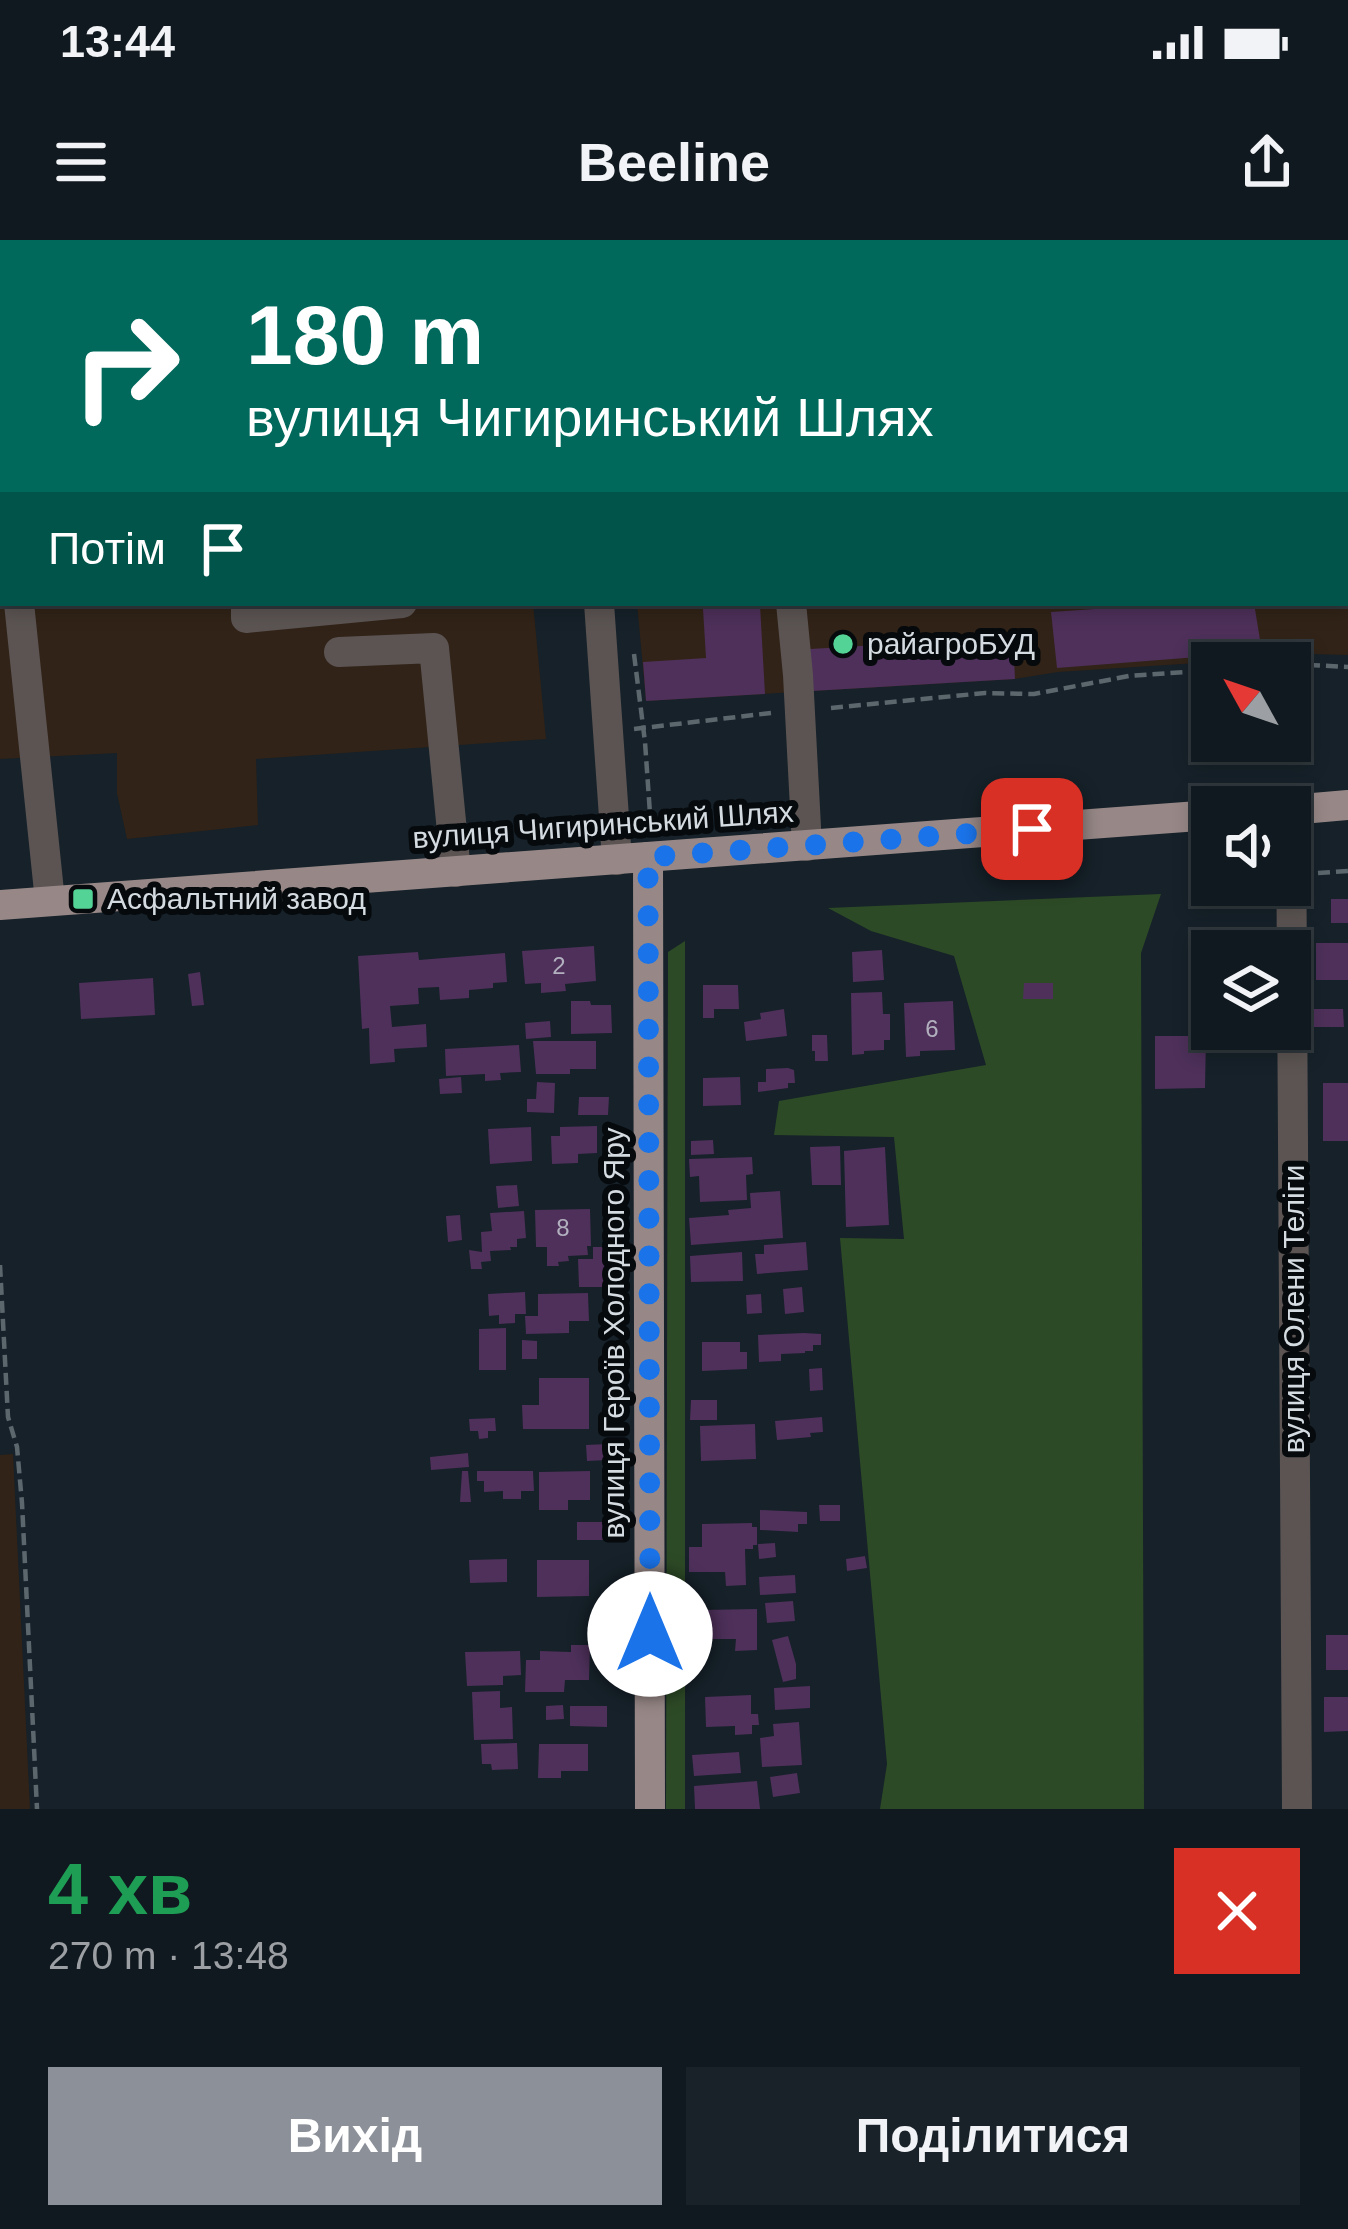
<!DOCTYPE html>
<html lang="uk">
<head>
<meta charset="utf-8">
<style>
	body { margin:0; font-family:Arial,sans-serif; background:#192228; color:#f1f3f6; height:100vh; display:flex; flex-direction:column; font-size:45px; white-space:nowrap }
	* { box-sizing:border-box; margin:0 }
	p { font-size:39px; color:#9ca0a4 }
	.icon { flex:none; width:66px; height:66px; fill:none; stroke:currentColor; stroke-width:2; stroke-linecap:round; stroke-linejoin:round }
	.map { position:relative; height:1569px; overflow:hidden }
	.panel { display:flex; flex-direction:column; background:#10191f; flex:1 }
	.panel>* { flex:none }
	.guide { position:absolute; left:0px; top:0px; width:1350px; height:366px; box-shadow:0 6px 18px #0003,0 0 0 3px #30383d; background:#00695c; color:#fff; overflow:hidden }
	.needle { width:78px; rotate:310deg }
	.buttons { position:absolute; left:1191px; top:402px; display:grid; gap:24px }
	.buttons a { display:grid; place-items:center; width:120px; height:120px; border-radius:0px; background:#10191f; box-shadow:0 6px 18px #0003,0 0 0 3px #30383d; font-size:60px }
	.pin { position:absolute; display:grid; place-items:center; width:102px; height:102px; color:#fff; margin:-51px; border-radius:24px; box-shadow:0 6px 18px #0006 }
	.me { position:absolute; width:132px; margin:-66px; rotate:0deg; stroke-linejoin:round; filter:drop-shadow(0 0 9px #0008) }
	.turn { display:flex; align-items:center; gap:42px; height:252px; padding:0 48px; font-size:54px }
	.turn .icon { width:156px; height:156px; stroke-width:2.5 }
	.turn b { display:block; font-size:84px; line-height:102px }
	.then { display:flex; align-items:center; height:114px; padding:0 48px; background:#0003; gap:24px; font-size:45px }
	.round { display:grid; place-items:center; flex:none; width:126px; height:126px; border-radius:0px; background:#192228 }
	.summary { display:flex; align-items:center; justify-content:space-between; height:204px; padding:0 48px }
	h1 { font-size:72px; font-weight:700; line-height:90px; color:#1e9e55 }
	.action { display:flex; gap:24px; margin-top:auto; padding:24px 48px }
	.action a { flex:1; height:138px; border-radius:0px; background:#8c9099; color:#fff; font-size:48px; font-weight:700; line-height:138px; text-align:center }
	.action a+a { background:#192228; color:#f1f3f6 }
	.status { display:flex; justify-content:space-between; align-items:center; height:84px; padding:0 60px; background:#10191f; direction:ltr }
	.status svg { height:33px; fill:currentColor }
	header { display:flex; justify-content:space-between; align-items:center; height:156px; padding:0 48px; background:#10191f; font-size:54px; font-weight:700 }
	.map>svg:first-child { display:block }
	.industrial { fill:#312317 }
	.green { fill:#2d4a26 }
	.building { fill:#4e305a }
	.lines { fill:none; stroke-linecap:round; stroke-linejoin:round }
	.path { stroke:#5c666d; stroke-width:4.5; stroke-dasharray:12 6; stroke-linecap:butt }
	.minor { stroke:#5b5453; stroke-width:30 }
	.major { stroke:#978887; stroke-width:30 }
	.rail { stroke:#7b848a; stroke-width:9; stroke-dasharray:24 12; stroke-linecap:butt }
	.route { stroke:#1a73e8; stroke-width:21; stroke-dasharray:0 37.8 }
	.poi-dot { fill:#54d396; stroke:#060a0d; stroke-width:4.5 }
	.labels { text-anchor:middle; stroke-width:12; stroke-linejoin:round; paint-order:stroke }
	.number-label { font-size:24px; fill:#b2b0bf }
	.poi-label { font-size:30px; fill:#d4dbe1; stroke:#060a0d; text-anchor:start }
	.street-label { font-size:30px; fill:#d4dbe1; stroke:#060a0d }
</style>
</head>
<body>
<div class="status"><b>13:44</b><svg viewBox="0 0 49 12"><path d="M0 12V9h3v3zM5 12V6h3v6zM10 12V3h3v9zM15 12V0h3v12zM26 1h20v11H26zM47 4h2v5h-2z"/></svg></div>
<header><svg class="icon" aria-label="menu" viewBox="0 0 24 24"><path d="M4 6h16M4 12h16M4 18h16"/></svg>Beeline<svg class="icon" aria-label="share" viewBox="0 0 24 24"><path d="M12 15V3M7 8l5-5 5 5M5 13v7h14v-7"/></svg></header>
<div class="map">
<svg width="1348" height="1569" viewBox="0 0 1348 1569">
	<rect width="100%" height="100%" fill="#162129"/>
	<g class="industrial">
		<path d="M0 0H455V3H3V363H533L546 499 256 519 258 585 127 599 117 553V513L0 519Z"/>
		<path d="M626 0H1348V415L1272 413 1244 420 1058 432 1015 439 646 461 637 363H1347V3H626Z"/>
		<path d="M13 1214 30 1569H0V1215Z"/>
	</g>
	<g class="green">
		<path d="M1161 654 1141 713 1144 1569H880L887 1524 840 998 904 999 894 897 774 895 779 861 986 825 954 716 871 691 828 668Z"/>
		<path d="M685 701V1569H666L668 712Z"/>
	</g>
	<g class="building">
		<path d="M1183 363H1254L1262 412 1057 428 1051 372Z"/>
		<path d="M760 365 765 454 646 461 643 422 706 418 703 369Z"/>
		<path d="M1013 397 1015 439 812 451 810 409Z"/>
		<rect x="1331" y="659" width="17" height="24"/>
		<rect x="1316" y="703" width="32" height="37"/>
		<path d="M594 706 596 741 565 744 566 751 541 753V743L525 744 522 711Z"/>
		<path d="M882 710 884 740 853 742 852 712Z"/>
		<path d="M418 712 419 720 505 713 507 742 493 743V748L469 750V758L440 760 439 747 418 748 419 764 390 766 392 787 426 784 427 807 394 809 395 822 370 824 369 788 362 789 358 716Z"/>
		<rect x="1194" y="712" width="18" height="27"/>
		<path d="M200 732 204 765 192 766 188 734Z"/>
		<path d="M153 738 155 775 81 779 79 743Z"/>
		<path d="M1024 743H1053V759H1023Z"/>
		<path d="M703 745H738L739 769H714V778H703Z"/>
		<path d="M882 752 883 774H890V800H884V810L864 811V814L852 815 851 753Z"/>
		<path d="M571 761H590L591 765H611L612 793 571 794Z"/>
		<path d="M953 761 955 810 920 811V816L906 817 904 763Z"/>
		<path d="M784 769 787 796 746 801 744 782 761 779 760 773Z"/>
		<path d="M1309 769H1343L1344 787H1309Z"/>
		<path d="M550 781 551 797 526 799 525 783Z"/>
		<path d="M812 795H827L828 821H815V811H812Z"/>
		<path d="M1155 796H1206L1205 848 1155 849Z"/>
		<path d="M533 801H596V829H570V834H536Z"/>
		<path d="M519 805 521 832 500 833 501 840 485 841V834L446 836 445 809Z"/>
		<path d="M788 828 794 830 795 843H788V848L758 852V842H766V829Z"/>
		<path d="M461 837 462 853 440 854 439 839Z"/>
		<path d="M740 837 741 865 703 866V838Z"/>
		<path d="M537 842 555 843 554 873 527 872V859H536Z"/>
		<rect x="1323" y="843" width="25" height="58"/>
		<path d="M579 857H609L608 875H578Z"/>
		<path d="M597 886V913L578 914V923L552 924 551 896H560V887Z"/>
		<path d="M531 887 532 921 490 924 488 889Z"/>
		<path d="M713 900 714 914 691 915V901Z"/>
		<path d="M840 906 841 945H812L810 907Z"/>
		<path d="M885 907 889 985 846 987 844 911Z"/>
		<path d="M752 917 753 934 746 935 747 960 700 962 699 936 690 937 689 919Z"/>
		<path d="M517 945 519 966 498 968 496 946Z"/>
		<path d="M780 951 783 998 691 1005 689 978 729 975 728 970 751 968 750 953Z"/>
		<path d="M590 969 591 1006H587L588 1015 568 1016 569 1021 558 1022 559 1026H547V1007H536L535 970Z"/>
		<path d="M524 971 526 998 517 999V1007H510L511 1010 490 1011 491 1021 481 1022 482 1029H471L469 1010 482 1012 481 992 492 991 490 973Z"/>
		<path d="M460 975 462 1000 448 1002 446 976Z"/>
		<path d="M806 1002 808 1030 757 1034 755 1014H764V1005Z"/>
		<path d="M593 1007H608L609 1047H579L578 1019H593Z"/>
		<path d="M742 1012 743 1041 691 1042 690 1016Z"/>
		<path d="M802 1047 804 1072 785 1074 783 1049Z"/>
		<path d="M525 1052 526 1074H515V1083L499 1084V1075L489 1076 488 1054Z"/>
		<path d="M588 1053 589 1081H569V1093L526 1094 525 1076H538V1054Z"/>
		<path d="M761 1054 762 1073 747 1074 746 1055Z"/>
		<path d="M506 1088V1130H479V1089Z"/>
		<path d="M804 1093 821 1094V1105H813V1111H805V1113L781 1114V1121L759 1122 758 1095Z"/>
		<path d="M522 1100 537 1101V1119H522Z"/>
		<path d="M702 1102H740V1112H747V1129L702 1131Z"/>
		<path d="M822 1128 823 1150 810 1151 809 1129Z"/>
		<path d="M539 1138H589V1189H523L522 1165H539Z"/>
		<path d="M691 1160H717V1180H690Z"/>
		<path d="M822 1177 823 1192 810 1193 811 1197 777 1200 775 1181Z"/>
		<path d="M495 1178 496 1191H488V1198L479 1199 478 1191H470L469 1179Z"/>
		<path d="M755 1184 756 1219 701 1221 700 1186Z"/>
		<path d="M607 1204 608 1220 587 1221 586 1205Z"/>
		<path d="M468 1213 469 1227 431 1230 430 1217Z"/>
		<path d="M462 1231H468L471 1262H460Z"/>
		<path d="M477 1231H533L534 1251H521V1259H503V1251L484 1252V1241H477Z"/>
		<path d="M590 1231V1260H568V1270H539V1232Z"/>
		<path d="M819 1265H840V1281H820Z"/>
		<path d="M760 1270 807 1272V1284H798V1292L760 1290Z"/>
		<path d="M577 1282H604L603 1300H577Z"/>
		<path d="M752 1283V1287H757V1305H753V1309H745L746 1345 726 1346 725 1332H689V1307H702V1284Z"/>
		<path d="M775 1303 776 1317 759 1319 758 1304Z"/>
		<path d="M865 1316 867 1328 847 1331 846 1319Z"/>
		<path d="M507 1319V1342L470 1343 469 1320Z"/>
		<path d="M537 1320H589V1356L537 1357Z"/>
		<path d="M795 1335 796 1353 760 1355 759 1337Z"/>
		<path d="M793 1361 795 1381 767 1383 765 1363Z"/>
		<path d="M757 1369V1410L735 1411 736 1399H703V1370Z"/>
		<rect x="1326" y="1395" width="22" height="35"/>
		<path d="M788 1396 796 1424V1439L783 1442 772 1400Z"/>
		<path d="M571 1405H590L589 1440H565L564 1452H525L526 1420H540V1411L571 1412Z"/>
		<path d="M520 1411 521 1435 503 1436V1445L467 1446 465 1412Z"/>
		<path d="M810 1446V1468L775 1470 774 1448Z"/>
		<path d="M500 1451V1468L512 1467 513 1499 474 1500 472 1452Z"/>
		<path d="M751 1455V1474H758L759 1485H752V1494L735 1495V1486L706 1487 705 1457Z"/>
		<path d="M1324 1457H1348V1491L1324 1492Z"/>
		<path d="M563 1465 564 1479 546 1480V1466Z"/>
		<path d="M570 1466H607V1487L570 1486Z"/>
		<path d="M799 1482 802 1525 762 1527 760 1498 774 1496 773 1484Z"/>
		<path d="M517 1503 518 1529 492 1530 491 1524H482L481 1504Z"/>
		<path d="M539 1504H588V1531H561V1538H538Z"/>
		<path d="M739 1512 741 1533 694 1536 692 1515Z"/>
		<path d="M797 1533 800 1553 773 1557 770 1537Z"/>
		<path d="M757 1541 760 1569H695L694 1546Z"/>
	</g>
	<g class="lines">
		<g class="path">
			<path d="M634 414 645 502 651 588"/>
			<path d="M1290 424 1348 427"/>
			<path d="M831 468 985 453 1034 454 1129 436 1212 430"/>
			<path d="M634 489 771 473"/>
			<path d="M1318 633 1348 631"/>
			<path d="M0 1025 8 1177 17 1207 22 1263 37 1569"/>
		</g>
		<g class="minor">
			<path d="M568 0 569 3"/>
			<path d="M913 3V0"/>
			<path d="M1066 3 1067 0"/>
			<path d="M0 330 3 335"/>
			<path d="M19 363 50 661"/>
			<path d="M246 363V378L402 363"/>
			<path d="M599 363 617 620"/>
			<path d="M791 363 798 435 807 606"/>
			<path d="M339 412 434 408 456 632"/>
			<path d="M1291 570 1297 1569"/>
		</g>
		<g class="major">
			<path d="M1290 570 1348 565"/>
			<path d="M648 617 650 1569"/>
			<path d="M0 665 1212 575"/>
		</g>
		<path class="rail" d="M1278 3V0"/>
	</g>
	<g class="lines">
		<path class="route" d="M650 1394 648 617 1032 589"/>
	</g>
	<g class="poi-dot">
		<circle cx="843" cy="404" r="12"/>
		<rect x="71" y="647" width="24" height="24" rx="6"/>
	</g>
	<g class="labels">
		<g class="number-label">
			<text x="559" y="734">2</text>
			<text x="932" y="797">6</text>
			<text x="563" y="996">8</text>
		</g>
		<g class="poi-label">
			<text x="867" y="414">райагроБУД</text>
			<text x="107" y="669">Асфальтний завод</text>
		</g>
		<g class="street-label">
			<text transform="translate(603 585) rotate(-4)" y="10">вулиця Чигиринський Шлях</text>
			<text transform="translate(1294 1069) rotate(-90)" y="10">вулиця Олени Теліги</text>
			<text transform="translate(614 1093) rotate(-90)" y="10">вулиця Героїв Холодного Яру</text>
		</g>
	</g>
</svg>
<div class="buttons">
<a><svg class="needle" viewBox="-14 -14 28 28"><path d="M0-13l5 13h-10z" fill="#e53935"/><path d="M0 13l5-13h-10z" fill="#9ca0a4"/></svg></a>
<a><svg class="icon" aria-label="sound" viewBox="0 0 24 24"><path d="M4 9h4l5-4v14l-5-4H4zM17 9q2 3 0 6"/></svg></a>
<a><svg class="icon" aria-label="layers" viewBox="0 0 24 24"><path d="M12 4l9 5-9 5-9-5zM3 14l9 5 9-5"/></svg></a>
</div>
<div class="pin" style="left:1032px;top:589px;background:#d93025"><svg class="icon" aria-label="arrive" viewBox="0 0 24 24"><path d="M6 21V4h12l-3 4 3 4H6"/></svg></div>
<svg class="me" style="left:650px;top:1394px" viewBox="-20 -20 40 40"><circle r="19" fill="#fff"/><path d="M0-13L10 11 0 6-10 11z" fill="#1a73e8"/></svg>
<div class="guide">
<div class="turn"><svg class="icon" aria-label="right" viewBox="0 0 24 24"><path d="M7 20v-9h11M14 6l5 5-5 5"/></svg><div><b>180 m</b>вулиця Чигиринський Шлях</div></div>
<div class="then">Потім<svg class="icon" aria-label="arrive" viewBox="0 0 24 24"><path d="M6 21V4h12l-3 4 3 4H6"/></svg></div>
</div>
</div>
<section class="panel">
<div class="summary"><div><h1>4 хв</h1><p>270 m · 13:48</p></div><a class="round" style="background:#d93025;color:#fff"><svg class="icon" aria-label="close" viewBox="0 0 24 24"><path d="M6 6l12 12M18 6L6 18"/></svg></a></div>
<div class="action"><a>Вихід</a><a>Поділитися</a></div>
</section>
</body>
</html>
